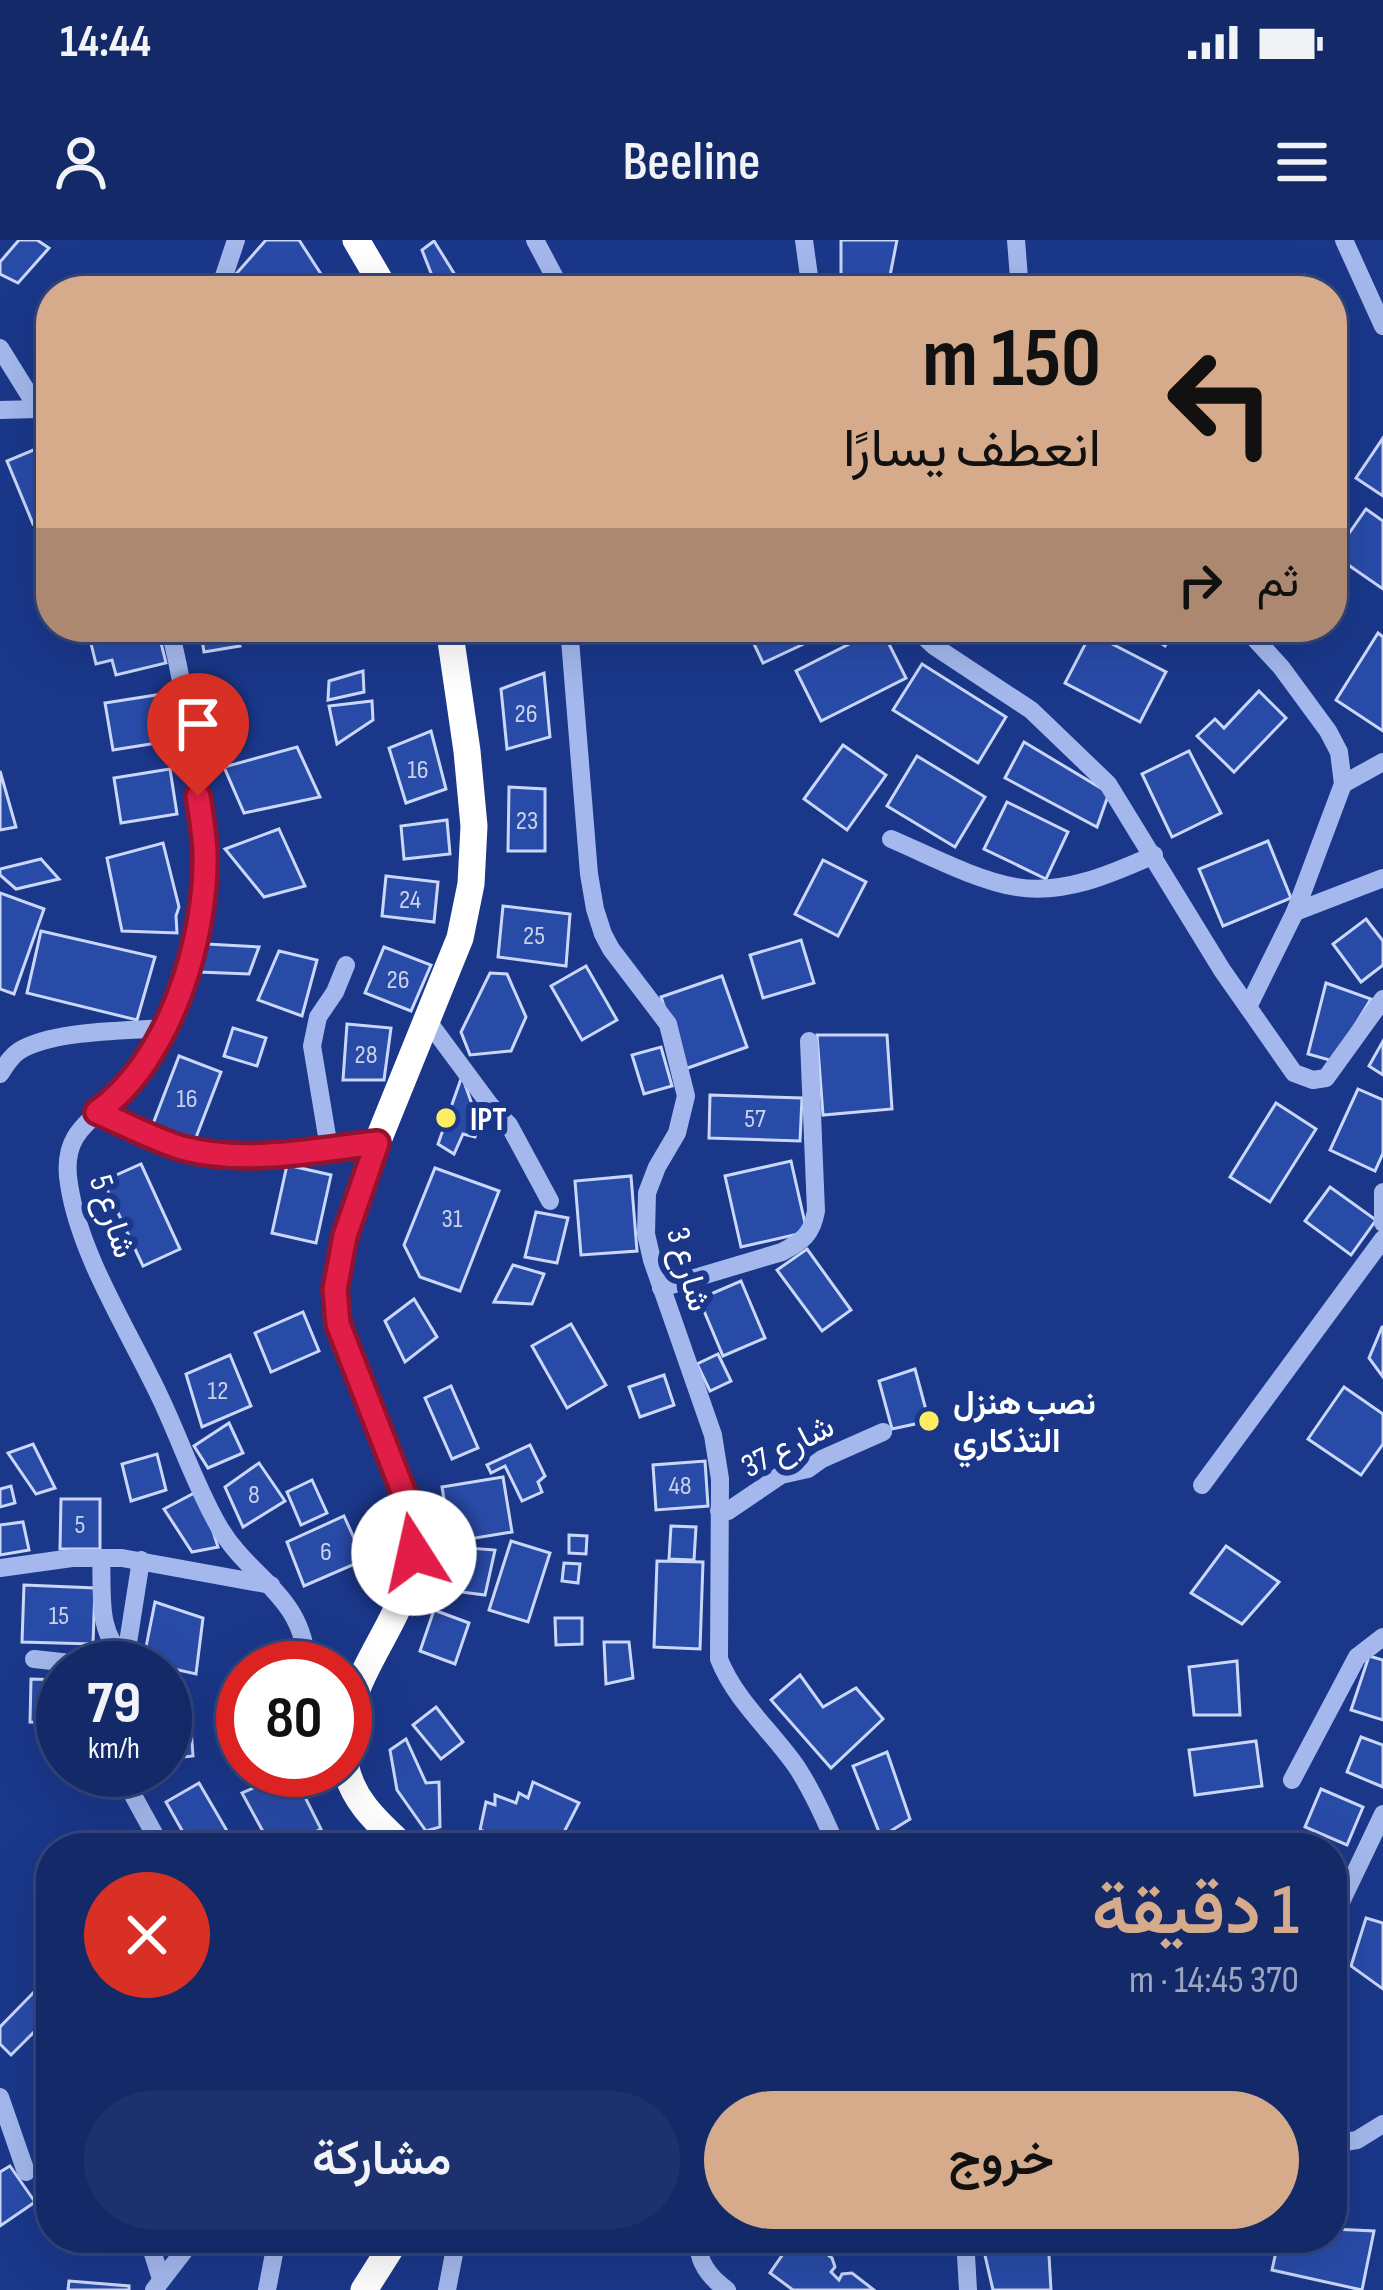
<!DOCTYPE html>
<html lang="ar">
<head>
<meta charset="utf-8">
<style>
	body { margin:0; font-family:"Sofia Sans Condensed",Vazirmatn,sans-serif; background:#1d316e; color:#f1f3f6; direction:rtl; height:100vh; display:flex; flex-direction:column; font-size:45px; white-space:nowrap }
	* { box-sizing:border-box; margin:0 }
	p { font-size:39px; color:#9da6c0 }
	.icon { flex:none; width:66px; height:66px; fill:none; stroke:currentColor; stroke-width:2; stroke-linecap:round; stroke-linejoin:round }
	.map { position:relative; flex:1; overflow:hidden; direction:ltr }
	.side { position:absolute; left:36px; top:1593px; width:1311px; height:420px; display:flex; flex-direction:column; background:#142968; border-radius:48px; box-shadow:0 12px 48px #0002,0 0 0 3px #33457c; direction:rtl }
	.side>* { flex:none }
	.banner { position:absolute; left:36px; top:36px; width:1311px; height:366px; border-radius:48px; box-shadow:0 12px 48px #0002,0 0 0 3px #33457c; direction:rtl; background:#d6ab8b; color:#111; overflow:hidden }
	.speed { position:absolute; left:36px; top:1401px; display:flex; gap:24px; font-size:60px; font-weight:700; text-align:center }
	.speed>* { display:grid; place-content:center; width:156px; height:156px; border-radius:50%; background:#142968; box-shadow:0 12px 48px #0002,0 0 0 3px #33457c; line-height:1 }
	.speed small { font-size:30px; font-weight:400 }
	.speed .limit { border:18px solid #d22; background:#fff; color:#111 }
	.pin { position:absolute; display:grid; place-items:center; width:102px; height:102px; color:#fff; margin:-123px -51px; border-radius:50% 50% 50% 0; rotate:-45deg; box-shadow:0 0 12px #0007 }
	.pin .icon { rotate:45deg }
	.me { position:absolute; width:132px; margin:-66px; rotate:350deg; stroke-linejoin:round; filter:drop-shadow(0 0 9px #0008) }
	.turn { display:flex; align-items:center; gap:42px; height:252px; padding:0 48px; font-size:54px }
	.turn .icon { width:156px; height:156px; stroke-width:2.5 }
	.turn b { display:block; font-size:84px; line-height:102px }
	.then { display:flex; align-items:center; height:114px; padding:0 48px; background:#0003; gap:24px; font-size:45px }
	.round { display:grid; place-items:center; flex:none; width:126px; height:126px; border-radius:63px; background:#1d316e }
	.head { display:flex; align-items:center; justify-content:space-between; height:204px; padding:0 48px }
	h1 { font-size:72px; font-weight:600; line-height:90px; color:#d6ab8b }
	.primary-button { display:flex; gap:24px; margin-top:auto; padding:24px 48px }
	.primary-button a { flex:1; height:138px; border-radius:72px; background:#d6ab8b; color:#111; font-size:48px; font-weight:600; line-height:138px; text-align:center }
	.primary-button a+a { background:#1d316e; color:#f1f3f6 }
	.status { display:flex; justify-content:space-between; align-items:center; height:84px; padding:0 60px; background:#142968; direction:ltr }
	.status svg { height:33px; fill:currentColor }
	header { display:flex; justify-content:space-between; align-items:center; height:156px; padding:0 48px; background:#142968; font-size:54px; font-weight:600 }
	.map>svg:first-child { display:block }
	.building { fill:#294ba8; stroke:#cad7f9; stroke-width:3 }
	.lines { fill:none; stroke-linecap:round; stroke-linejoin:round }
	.minor { stroke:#a4b8ed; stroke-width:18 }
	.highway { stroke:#fff; stroke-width:27 }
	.route-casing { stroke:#92132f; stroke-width:30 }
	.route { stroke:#e11d48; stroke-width:21 }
	.poi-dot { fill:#ffed61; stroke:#1a378a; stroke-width:4.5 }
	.labels { text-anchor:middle; stroke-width:12; stroke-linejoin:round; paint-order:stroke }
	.number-label { font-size:27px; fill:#cad2e9 }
	.poi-label { font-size:33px; font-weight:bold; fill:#fff; stroke:#1a378a; text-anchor:start }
	.street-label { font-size:33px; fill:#fff; stroke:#1a378a }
</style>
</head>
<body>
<div class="status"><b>14:44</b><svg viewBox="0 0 49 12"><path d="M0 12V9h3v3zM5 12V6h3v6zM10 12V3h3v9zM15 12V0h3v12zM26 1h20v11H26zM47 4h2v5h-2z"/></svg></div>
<header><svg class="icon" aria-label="menu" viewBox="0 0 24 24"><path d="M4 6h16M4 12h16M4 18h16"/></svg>Beeline<svg class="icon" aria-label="person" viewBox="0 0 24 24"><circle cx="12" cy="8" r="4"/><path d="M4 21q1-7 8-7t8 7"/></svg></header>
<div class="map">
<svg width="1383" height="2050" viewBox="0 0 1383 2050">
	<rect width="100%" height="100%" fill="#1a378a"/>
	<g class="building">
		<path d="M19 0H37L49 8 18 43 0 34V22Z"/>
		<path d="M266 0H299L332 51H237L236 34Z"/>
		<path d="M841 0H897L887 51H841Z"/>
		<path d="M434 1 465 51H438L422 10Z"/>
		<path d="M1304 35 1316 51 1265 50 1282 39 1287 47Z"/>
		<path d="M1383 198V256L1356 238Z"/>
		<path d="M43 206 51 225V276L33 284 7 221Z"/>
		<path d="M1366 269 1383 281V349L1334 315Z"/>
		<path d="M87 387H157L166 423 116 435 112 420 96 424Z"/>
		<path d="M200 387H235L240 406 204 412Z"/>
		<path d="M746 387H840L763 423Z"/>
		<path d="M1137 387H1177L1165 406Z"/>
		<path d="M881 388 906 438 821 481 796 431Z"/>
		<path d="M1091 393 1166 432 1140 482 1065 443Z"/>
		<path d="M1378 393 1383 397V491L1336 460Z"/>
		<path d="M922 424 1006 477 978 523 893 470Z"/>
		<path d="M363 431 364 452 328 460 329 441Z"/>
		<path d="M544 433 550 497 507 509 501 449Z"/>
		<path d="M1259 451 1286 478 1234 532 1197 496 1215 479 1224 488Z"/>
		<path d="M175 452 182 499 113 510 105 463Z"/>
		<path d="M372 461 373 480 337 504 329 466Z"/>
		<path d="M431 491 446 549 406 563 389 508Z"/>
		<path d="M1024 502 1109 553 1097 587 1005 538Z"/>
		<path d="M843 505 886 535 847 590 804 559Z"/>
		<path d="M297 507 320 557 244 573 224 527Z"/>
		<path d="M1189 511 1221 573 1172 597 1142 534Z"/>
		<path d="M917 516 985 557 955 607 887 566Z"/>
		<path d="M170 529 177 574 121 583 114 538Z"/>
		<path d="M0 531 16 587 0 590Z"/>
		<path d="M509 547 545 549V611H508Z"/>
		<path d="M1007 562 1068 592 1046 639 984 609Z"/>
		<path d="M447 580 450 614 404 619 401 586Z"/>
		<path d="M279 589 305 646 264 657 225 609Z"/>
		<path d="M1268 601 1291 658 1223 686 1199 629Z"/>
		<path d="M163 603 179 667 176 676 177 693 122 691 107 618Z"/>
		<path d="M41 619 59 639 16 649 0 635V629Z"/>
		<path d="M823 620 866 642 838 696 795 674Z"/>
		<path d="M386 636 438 642 434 682 382 676Z"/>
		<path d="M0 653 44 669 14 754 0 749Z"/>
		<path d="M503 666 570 674 566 726 498 717Z"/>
		<path d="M1366 679 1383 701V725L1361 742 1333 704Z"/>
		<path d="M41 691 155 717 137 780 27 753Z"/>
		<path d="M801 700 814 743 763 758 750 715Z"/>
		<path d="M207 704 259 707 249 734 199 732Z"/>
		<path d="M384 707 431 725 411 771 365 753Z"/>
		<path d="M279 711 317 720 302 776 258 760Z"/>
		<path d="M586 726 617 780 582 800 551 746Z"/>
		<path d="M490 733 507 734 526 777 511 811 470 815 461 792Z"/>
		<path d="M722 736 747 807 685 829 661 757Z"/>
		<path d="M1326 743 1371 759 1333 821 1308 814Z"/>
		<path d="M347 784 391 788 384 840H343Z"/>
		<path d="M233 788 266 798 257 826 224 816Z"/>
		<path d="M817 795H887L892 869 823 875Z"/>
		<path d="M1383 801V835L1369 826Z"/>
		<path d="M661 807 672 846 644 854 632 815Z"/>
		<path d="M179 816 221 832 195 900 153 884Z"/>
		<path d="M462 836 479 884 475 897 463 894 454 914 438 904Z"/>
		<path d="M1358 849 1383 860V913L1375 931 1330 910Z"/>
		<path d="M710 855 802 858 800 901 709 898Z"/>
		<path d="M1276 863 1316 889 1270 962 1230 937Z"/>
		<path d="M791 921 807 992 741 1007 725 936Z"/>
		<path d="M141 924 180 1009 143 1026 103 941Z"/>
		<path d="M287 925 331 935 316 1003 272 993Z"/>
		<path d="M435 928 499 951 460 1051 420 1037 404 1005Z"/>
		<path d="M631 936 637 1011 581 1015 575 941Z"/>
		<path d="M1330 947 1376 980 1351 1015 1305 981Z"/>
		<path d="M536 972 568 978 557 1023 525 1017Z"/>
		<path d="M807 1009 851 1070 822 1091 777 1030Z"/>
		<path d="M513 1025 544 1034 532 1064 494 1062Z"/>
		<path d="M741 1041 765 1098 723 1116 699 1059Z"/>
		<path d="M414 1059 437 1097 405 1122 385 1081Z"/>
		<path d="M303 1072 319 1111 271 1132 255 1093Z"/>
		<path d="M571 1084 606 1145 567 1168 532 1106Z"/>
		<path d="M1382 1087H1383V1137L1369 1118Z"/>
		<path d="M718 1114 731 1141 710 1151 697 1124Z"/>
		<path d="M230 1115 251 1166 202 1187 186 1134Z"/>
		<path d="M915 1129 929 1181 892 1189 879 1141Z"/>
		<path d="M664 1135 674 1165 640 1177 629 1147Z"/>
		<path d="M451 1146 478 1208 452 1219 425 1158Z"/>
		<path d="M1344 1147 1383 1174V1204L1361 1235 1308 1199Z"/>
		<path d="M229 1183 243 1213 208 1228 194 1206Z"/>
		<path d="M33 1204 55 1248 36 1254 8 1213Z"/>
		<path d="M530 1205 545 1236 538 1242 542 1252 522 1261 505 1226 491 1233 487 1225Z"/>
		<path d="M157 1214 166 1250 131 1261 122 1224Z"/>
		<path d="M705 1221 708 1266 656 1270 653 1225Z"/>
		<path d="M259 1223 285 1261 243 1287 225 1247Z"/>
		<path d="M503 1237 512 1292 451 1302 442 1247Z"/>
		<path d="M312 1240 327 1273 301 1285 287 1252Z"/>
		<path d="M11 1246 15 1263 0 1267V1249Z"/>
		<path d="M200 1250 218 1307 192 1312 164 1269Z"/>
		<path d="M61 1259H100V1309H60Z"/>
		<path d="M344 1276 364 1320 304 1346 287 1302Z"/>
		<path d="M23 1282 29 1310 0 1315V1285Z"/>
		<path d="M671 1286 696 1287 694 1320 669 1319Z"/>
		<path d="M569 1295 587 1296 586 1314 569 1313Z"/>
		<path d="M511 1301 550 1313 528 1382 489 1370Z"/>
		<path d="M1226 1306 1279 1342 1242 1384 1191 1353Z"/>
		<path d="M455 1307 495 1310 485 1355 446 1350Z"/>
		<path d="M657 1321 703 1322 700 1409 654 1407Z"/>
		<path d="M564 1323 580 1324 578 1343 562 1341Z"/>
		<path d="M24 1345 95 1348 93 1404 22 1402Z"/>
		<path d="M155 1362 203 1378 196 1434 143 1422Z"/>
		<path d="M434 1370 469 1383 455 1424 420 1411Z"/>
		<path d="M555 1378H582V1404L556 1405Z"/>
		<path d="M604 1402H629L633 1438 606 1444Z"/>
		<path d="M1369 1416 1383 1420V1480L1351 1470Z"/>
		<path d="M1237 1421 1240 1475H1194L1189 1427Z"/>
		<path d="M800 1435 823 1467 856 1448 883 1479 831 1528 771 1460Z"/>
		<path d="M31 1439 63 1440V1483L30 1482Z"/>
		<path d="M243 1467V1510H237L233 1469Z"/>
		<path d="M436 1467 463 1502 441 1519 413 1485Z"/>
		<path d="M165 1474 190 1475 193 1516 165 1519Z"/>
		<path d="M1361 1497 1383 1505V1547L1347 1532Z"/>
		<path d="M406 1499 426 1543 439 1542 440 1587 426 1591 397 1550 390 1510Z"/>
		<path d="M1256 1501 1262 1546 1195 1555 1189 1510Z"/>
		<path d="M887 1512 910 1579 881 1597 853 1526Z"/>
		<path d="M292 1531 321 1589 282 1608H272L242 1553Z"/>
		<path d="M533 1542 579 1563 562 1596 573 1608H530L480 1590 486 1562 495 1565V1555L516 1563 519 1553 528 1558Z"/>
		<path d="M199 1543 237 1608H192L166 1562Z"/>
		<path d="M1321 1549 1363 1567 1347 1605 1305 1587Z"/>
		<path d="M1366 1678 1383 1683V1749L1351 1726Z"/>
		<path d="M33 1753 51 1770V1775L11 1815 0 1804V1787Z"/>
		<path d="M1332 1788 1347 1817 1332 1831Z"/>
		<path d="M10 1926 35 1962 0 1986V1932Z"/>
		<path d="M1332 1989 1374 1991 1362 2050 1272 2030 1279 1998H1332Z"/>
		<path d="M794 1998H806L832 2018 835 2027 831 2032 839 2040 842 2034 852 2033 874 2050H793L770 2033Z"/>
		<path d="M981 1998H1048L1051 2050H993Z"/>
		<path d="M69 2041 129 2046V2050H68Z"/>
	</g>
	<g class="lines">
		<g class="minor">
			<path d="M535 0 562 51"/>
			<path d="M804 0 811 51"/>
			<path d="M1016 0 1020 51"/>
			<path d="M1344 0 1383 86"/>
			<path d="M219 51 236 0"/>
			<path d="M0 108 38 169 51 180"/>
			<path d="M0 170 38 169"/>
			<path d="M169 387C183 440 190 494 197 548 202 581 207 615 204 648 200 686 190 727 176 763 165 790 149 818 131 842 102 878 59 885 69 944 79 1013 128 1090 158 1153 179 1196 194 1243 218 1285 249 1340 305 1354 307 1428"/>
			<path d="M569 387 589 634 595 669 603 694 611 709 668 784 686 856 677 893 657 927 647 953 646 994 652 1020 713 1195 720 1239 719 1419C736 1462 773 1492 798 1529 814 1554 826 1581 837 1608"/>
			<path d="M914 387 934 406 1031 470 1108 544 1222 730 1294 833 1313 840 1326 838 1383 759"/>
			<path d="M1244 387 1281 427 1328 491 1339 512 1343 544 1295 672 1248 767"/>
			<path d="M1343 544 1383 522"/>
			<path d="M891 599C929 615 975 640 1016 647 1064 655 1111 634 1154 615"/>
			<path d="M1295 672 1383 638"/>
			<path d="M427 780 490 865 509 885 550 961"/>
			<path d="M0 834C6 825 10 817 19 811 52 790 126 791 165 788"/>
			<path d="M97 871C125 884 153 899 182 908 245 926 314 910 377 903"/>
			<path d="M329 908 312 806 318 777 335 752 346 725"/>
			<path d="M1383 952V983"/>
			<path d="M661 1048 782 1012C803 1001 812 994 816 971L809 801"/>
			<path d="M1202 1245 1383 999"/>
			<path d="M719 1271H728L781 1235 808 1229 822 1219 883 1192"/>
			<path d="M101 1319C103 1351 96 1395 125 1416"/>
			<path d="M0 1328 72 1318H122L271 1345"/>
			<path d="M34 1419 89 1425 124 1424"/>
			<path d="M124 1428 141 1320"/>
			<path d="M127 1530 134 1557 162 1608"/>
			<path d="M1292 1540 1357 1417 1383 1397"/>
			<path d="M1332 1681 1383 1574"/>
			<path d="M0 1857 26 1932"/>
			<path d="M1332 1904 1357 1900 1383 1884"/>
			<path d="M148 1998 161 2039"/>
			<path d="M699 1998C696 2021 709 2037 727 2050"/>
			<path d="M965 1998 968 2050"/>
			<path d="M154 2050 194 1998"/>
			<path d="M267 2050 277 1998"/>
			<path d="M447 2050 457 1998"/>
		</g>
		<g class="highway">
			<path d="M356 0 386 51"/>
			<path d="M345 1494C357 1403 435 1364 406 1259L337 1084 335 1049 345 996 377 903 460 698 471 644 474 586 467 511 449 387"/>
			<path d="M345 1522C350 1559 378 1583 405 1608"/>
			<path d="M364 2050 397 1998"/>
		</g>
	</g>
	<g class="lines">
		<g class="route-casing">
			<path id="route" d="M198 556C201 574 204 593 205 612 207 698 170 821 97 872 125 884 153 899 182 908 245 925 314 910 377 903L345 996 335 1049 338 1084 406 1259 413 1286 414 1313"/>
		</g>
		<use href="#route" class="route"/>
	</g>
	<g class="poi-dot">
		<circle cx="446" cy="878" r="12"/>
		<circle cx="929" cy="1181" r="12"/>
	</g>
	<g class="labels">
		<g class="number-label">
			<text x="526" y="482">26</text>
			<text x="418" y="538">16</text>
			<text x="527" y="589">23</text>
			<text x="410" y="668">24</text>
			<text x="534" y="704">25</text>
			<text x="398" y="748">26</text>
			<text x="366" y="823">28</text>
			<text x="187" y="867">16</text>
			<text x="755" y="887">57</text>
			<text x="452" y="987">31</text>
			<text x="218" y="1159">12</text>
			<text x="680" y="1254">48</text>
			<text x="254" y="1263">8</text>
			<text x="80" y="1293">5</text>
			<text x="326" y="1320">6</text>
			<text x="59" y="1384">15</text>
		</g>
		<g class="poi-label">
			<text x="470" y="890">IPT</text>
			<text x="953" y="1174">نصب هنزل<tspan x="953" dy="38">التذكاري</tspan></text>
		</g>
		<g class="street-label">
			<text transform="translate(114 976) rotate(72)" y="12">شارع 5</text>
			<text transform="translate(690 1029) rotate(74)" y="12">شارع 3</text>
			<text transform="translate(787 1205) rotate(-27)" y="12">شارع 37</text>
		</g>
	</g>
</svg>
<div class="speed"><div>79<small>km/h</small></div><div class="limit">80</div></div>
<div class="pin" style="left:198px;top:556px;background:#d93025"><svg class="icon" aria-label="arrive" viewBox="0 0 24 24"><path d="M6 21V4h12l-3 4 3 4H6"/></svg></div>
<svg class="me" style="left:414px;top:1313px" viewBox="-20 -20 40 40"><circle r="19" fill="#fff"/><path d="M0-13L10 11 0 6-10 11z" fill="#e11d48"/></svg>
<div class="banner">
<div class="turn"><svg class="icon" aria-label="left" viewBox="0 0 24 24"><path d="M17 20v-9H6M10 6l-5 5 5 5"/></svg><div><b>150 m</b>انعطف يسارًا</div></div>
<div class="then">ثم<svg class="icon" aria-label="right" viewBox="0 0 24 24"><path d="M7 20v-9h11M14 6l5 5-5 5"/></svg></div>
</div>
<section class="side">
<div class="head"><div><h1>1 دقيقة</h1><p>370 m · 14:45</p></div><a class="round" style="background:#d93025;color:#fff"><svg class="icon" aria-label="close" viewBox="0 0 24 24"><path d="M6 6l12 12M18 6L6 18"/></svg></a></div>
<div class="primary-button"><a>خروج</a><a>مشاركة</a></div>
</section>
</div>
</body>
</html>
